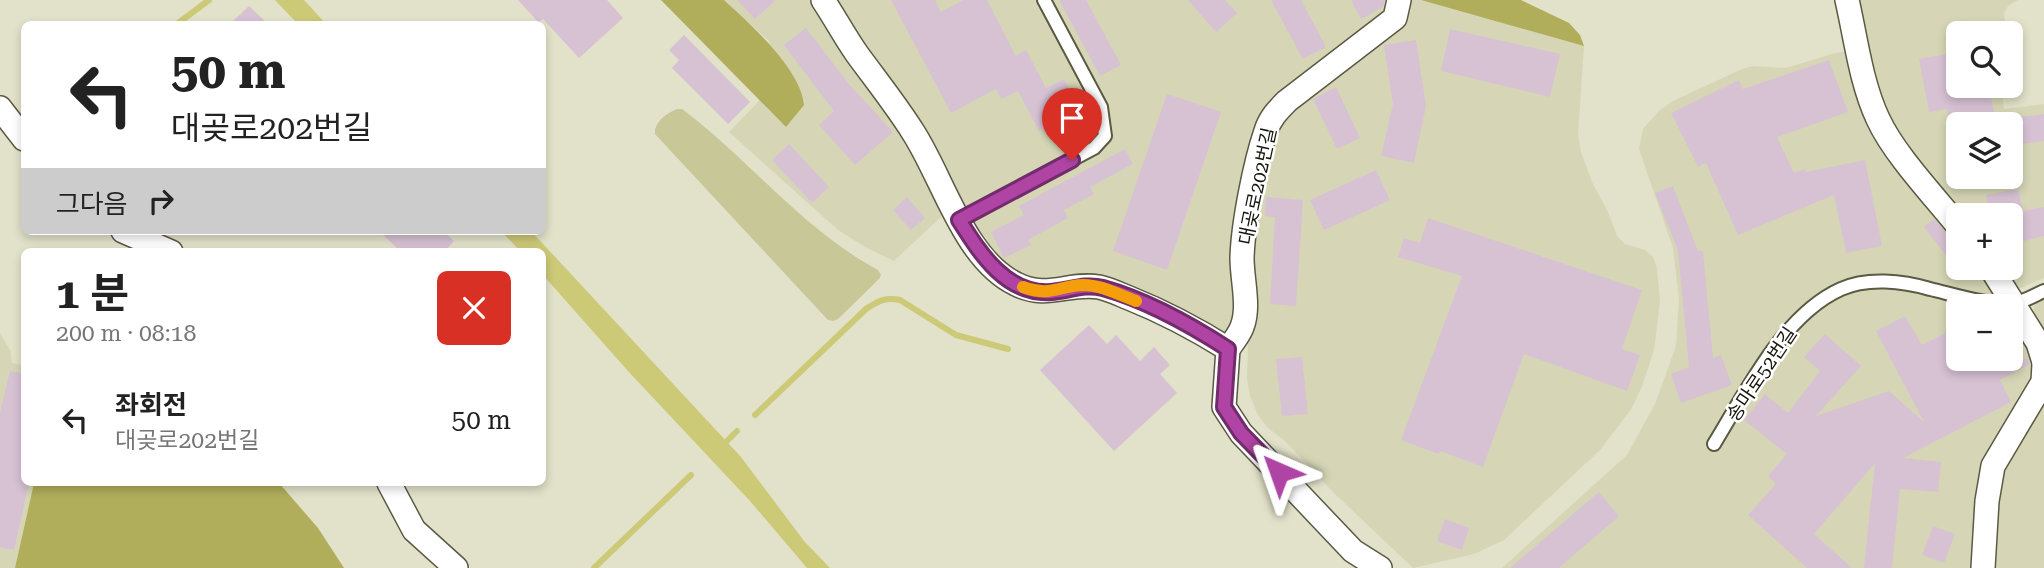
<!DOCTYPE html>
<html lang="ko">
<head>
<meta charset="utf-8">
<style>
	body { margin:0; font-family:"Roboto Serif","Noto Sans KR",serif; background:#f2f2f2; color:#222; height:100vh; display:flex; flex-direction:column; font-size:26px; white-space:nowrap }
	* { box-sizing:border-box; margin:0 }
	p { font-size:23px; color:#767676 }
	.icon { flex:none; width:38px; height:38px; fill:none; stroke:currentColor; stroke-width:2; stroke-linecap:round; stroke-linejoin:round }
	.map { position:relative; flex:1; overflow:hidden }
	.panel { position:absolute; left:21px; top:248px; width:525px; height:238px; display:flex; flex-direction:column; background:#fff; border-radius:10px; box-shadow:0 4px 10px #0003 }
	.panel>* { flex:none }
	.hud { position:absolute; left:21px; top:21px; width:525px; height:214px; border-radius:10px; box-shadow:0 4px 10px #0003; background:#fff; color:#222; overflow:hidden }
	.fabs { position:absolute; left:1946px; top:21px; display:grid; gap:14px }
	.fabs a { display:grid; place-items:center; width:77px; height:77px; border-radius:10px; background:#fff; box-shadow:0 4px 10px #0003; font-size:35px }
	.pin { position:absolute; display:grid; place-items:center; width:60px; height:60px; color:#fff; margin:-72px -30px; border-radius:50% 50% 50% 0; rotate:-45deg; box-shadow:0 0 7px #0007 }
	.pin .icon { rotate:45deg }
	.me { position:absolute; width:77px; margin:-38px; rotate:317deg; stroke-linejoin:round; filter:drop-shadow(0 0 5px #0008) }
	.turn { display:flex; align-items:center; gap:24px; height:147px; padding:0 35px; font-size:32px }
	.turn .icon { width:91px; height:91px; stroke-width:2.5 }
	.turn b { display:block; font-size:49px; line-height:60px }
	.then { display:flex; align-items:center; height:66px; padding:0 35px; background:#0003; gap:14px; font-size:26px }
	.round { display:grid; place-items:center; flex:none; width:74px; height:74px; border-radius:10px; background:#f2f2f2 }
	.summary { display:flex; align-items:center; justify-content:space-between; height:119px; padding:0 35px }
	h1 { font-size:42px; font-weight:700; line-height:52px }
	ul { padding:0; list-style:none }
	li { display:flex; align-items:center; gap:21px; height:105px; padding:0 35px }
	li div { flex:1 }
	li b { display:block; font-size:26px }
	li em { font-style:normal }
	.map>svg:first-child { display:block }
	.built { fill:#d6d6b6; fill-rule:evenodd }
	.green { fill:#c8c797 }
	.forest { fill:#b0ad5b }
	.water { fill:#ccc977 }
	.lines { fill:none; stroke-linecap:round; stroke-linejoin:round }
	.stream { stroke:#ccc977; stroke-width:6 }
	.building { fill:#d7c2d3 }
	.lane-casing { stroke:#5a5a44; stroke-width:16 }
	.street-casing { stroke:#5a5a44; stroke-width:26 }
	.lane { stroke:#fff; stroke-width:12 }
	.street { stroke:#fff; stroke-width:23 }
	.route-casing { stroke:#722c6b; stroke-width:18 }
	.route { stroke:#af44a4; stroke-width:12 }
	.slow { stroke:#f59e0b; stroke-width:12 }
	.labels { text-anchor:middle; stroke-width:5; stroke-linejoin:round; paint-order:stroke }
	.street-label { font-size:19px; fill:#16160d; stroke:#fff }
</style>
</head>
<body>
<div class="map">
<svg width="2044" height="568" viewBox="0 0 2044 568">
	<rect width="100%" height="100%" fill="#e2e1c9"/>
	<g class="built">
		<path d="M724 0H814L898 120 945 213 894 261 867 248 838 230 729 132 760 100 786 126 769 41Z"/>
		<path d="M832 0H1421L1584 46 1578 134 1581 152 1592 182 1608 212 1617 236 1625 244 1645 250 1653 257 1657 268 1660 301 1654 350 1642 386 1632 408 1600 450 1504 540 1474 554 1413 568 1335 494 1285 441 1267 427 1258 415 1250 396 1247 378 1248 344 1174 308 1089 274H1073L1047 280 1031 281 1016 275 977 235Z"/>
		<path d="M1853 0H2018L2008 6 2004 14 2007 33H1958V86H2011V51L2018 90 2002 93 2004 109 2044 104V278L2021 288 2013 289 1996 268H2011V215H1958L1882 111ZM1958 124H2011V177H1958Z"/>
		<path d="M1850 51 1874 129 1958 238V268H1981L2006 306H1958V359H2011V314L2031 350 2034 377 1986 463 1975 568H1502L1627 455 1655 404 1676 346 1679 299 1673 248 1639 149 1643 129 1660 110 1673 101 1742 69 1753 66 1786 68 1835 53Z"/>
		<path d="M2044 299V339L2032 313 2035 305Z"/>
		<path d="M0 333 11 352 12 363 24 366V483H34L15 568H0Z"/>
		<path d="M2044 392V568H1989L1997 484Z"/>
	</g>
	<path class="green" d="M677 109H682C750 160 802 229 878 270L881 275 879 279 838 319 833 321 828 320 655 134C654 122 667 113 677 109Z"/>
	<g class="forest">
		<path d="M661 0H724C750 24 801 69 804 105L786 127Z"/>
		<path d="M1421 0H1521L1569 23 1580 35 1584 46Z"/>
		<path d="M34 483H279L318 528 344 568H15Z"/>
	</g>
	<g class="water">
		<path d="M275 0H304L326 24H298Z"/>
		<path d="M501 231H531L741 457 804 541 830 568H807L750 501 628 371 543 275 542 252H521Z"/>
	</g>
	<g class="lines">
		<g class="stream">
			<path d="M177 24 209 0"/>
			<path d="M755 415 866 309C878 301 885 297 900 300L956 335 1008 349"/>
			<path d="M721 447 737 431"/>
			<path d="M594 568 691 475"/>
		</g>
	</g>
	<g class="building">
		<path d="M518 0H607L623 18 579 58 543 19 539 23Z"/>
		<path d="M737 0H776L755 19Z"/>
		<path d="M891 0H935L941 12 963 0H987L1016 56 1026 50 1046 88 1064 79 1079 110 1039 131 1018 91 1001 99 996 89 951 113Z"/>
		<path d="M1059 0H1086L1121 65 1100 76Z"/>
		<path d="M1188 0H1225L1237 13 1216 32Z"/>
		<path d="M1271 0H1301L1326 47 1303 59Z"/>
		<path d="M1351 0H1385L1383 7 1361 19Z"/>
		<path d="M249 6 268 24H230Z"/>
		<path d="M806 28 847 82 893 132 855 165 819 125 834 111 784 45Z"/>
		<path d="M1450 29 1560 54 1550 97 1441 71Z"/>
		<path d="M684 35 750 102 728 124 672 68 679 60 669 50Z"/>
		<path d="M1416 40 1426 106 1414 163 1381 156 1393 104 1384 45Z"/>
		<path d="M1958 52V86H1989L1996 124H1949L1947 109 1929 112 1919 59Z"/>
		<path d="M1829 60 1848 112 1777 137 1794 173 1805 169 1806 172 1865 160 1882 246 1846 253 1834 195 1738 235 1706 163 1698 167 1671 113 1739 80 1743 89Z"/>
		<path d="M1336 87 1360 138 1337 149 1313 99Z"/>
		<path d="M1167 94 1221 112 1167 270 1113 251Z"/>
		<path d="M2044 114V141L2011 145V118Z"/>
		<path d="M789 144 829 187 812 203 772 160Z"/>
		<path d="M1125 149 1133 164 1090 187 1094 194 1064 210 1068 218 1028 240 1031 245 1004 258 991 232 1024 215 1019 206Z"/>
		<path d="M1376 170 1390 200 1324 230 1310 200Z"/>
		<path d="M1673 186 1698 251H1703L1713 358 1721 355 1732 385 1681 403 1671 374 1689 367 1678 251 1655 193Z"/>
		<path d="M2018 189 2023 211 2044 207V236L2011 244V215H1990L1986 195Z"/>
		<path d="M907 197 925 218 911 230 893 210Z"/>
		<path d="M1266 197 1303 200 1296 306 1270 304 1275 217 1265 216Z"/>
		<path d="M1428 218 1642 290 1622 349 1640 355 1627 391 1524 354 1483 467 1440 451 1438 454 1401 440 1462 276 1398 257 1404 238 1420 243Z"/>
		<path d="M1934 219 1948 235 1958 242V271L1924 227Z"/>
		<path d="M379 231H443L454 241 444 252H401Z"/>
		<path d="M1905 316 1922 345 1958 326V359H2028L2030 364 2000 380 2011 402 1903 458 1941 462 1938 492 1900 489 1892 568H1864L1875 463 1814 534 1852 568H1807L1748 515 1776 484 1768 476 1787 454 1744 420 1765 394 1788 413 1820 371 1804 357 1825 334 1861 366 1816 416 1889 391 1924 422 1876 331Z"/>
		<path d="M1089 325 1107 344 1116 335 1140 361 1154 347 1170 365 1160 374 1177 393 1114 451 1040 370Z"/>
		<path d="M1302 357 1308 414 1282 416 1276 359Z"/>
		<path d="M10 371 24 374V483H29L14 550 0 547V413Z"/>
		<path d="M1599 492 1619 516 1559 568H1510Z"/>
		<path d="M1445 519 1469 528 1462 550 1437 541Z"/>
		<path d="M1933 526 1955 534 1944 563 1922 555Z"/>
	</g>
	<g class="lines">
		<g class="lane-casing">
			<g id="lane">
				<path d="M959 220 1094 148 1105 136 1101 107 1044 0"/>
				<path d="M1714 444C1746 392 1783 315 1841 289 1867 277 1903 281 1930 289 1952 294 1993 307 2014 303 2024 302 2035 295 2044 291"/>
			</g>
		</g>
		<g class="street-casing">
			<g id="street">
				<path d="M823 0C835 18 845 37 857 54 876 80 896 105 913 132 943 178 964 259 1016 284 1047 300 1068 282 1099 287 1109 289 1119 294 1129 298 1164 312 1196 329 1228 349L1224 407 1241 433 1353 551 1380 568"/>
				<path d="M1847 0C1856 39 1861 83 1878 119 1894 154 1934 196 1958 226"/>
				<path d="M0 108 24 139"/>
				<path d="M123 231 171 252"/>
				<path d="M1991 268 2038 343 2044 362"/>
				<path d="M1228 349C1233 342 1239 335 1242 327 1250 307 1242 280 1242 258 1243 224 1255 163 1266 131 1270 118 1278 110 1287 101L1395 18 1399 0"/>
				<path d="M389 483 414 530 456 568"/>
				<path d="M1983 568 1987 501 1993 466 2043 382 2044 364"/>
			</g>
		</g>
		<use href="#lane" class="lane"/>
		<use href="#street" class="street"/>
	</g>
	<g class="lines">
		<g class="route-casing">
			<path id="route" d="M1072 160 959 220C980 253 1006 295 1051 292 1069 291 1084 283 1103 288 1146 300 1191 325 1228 349L1224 407 1241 433 1279 472"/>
		</g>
		<use href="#route" class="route"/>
		<path class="slow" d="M1023 287C1051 297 1058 286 1083 285 1102 285 1119 295 1136 301"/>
	</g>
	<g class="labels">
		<g class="street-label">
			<text transform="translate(1257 186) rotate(-78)" y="7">대곶로202번길</text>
			<text transform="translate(1761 374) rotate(-56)" y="7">송마로52번길</text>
		</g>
	</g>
</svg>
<div class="fabs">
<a><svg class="icon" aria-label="search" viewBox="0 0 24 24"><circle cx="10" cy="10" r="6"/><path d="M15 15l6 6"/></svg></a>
<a><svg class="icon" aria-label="layers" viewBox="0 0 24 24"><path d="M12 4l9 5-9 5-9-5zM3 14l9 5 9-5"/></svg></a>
<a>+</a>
<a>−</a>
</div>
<div class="pin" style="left:1072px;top:160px;background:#d93025"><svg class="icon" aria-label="arrive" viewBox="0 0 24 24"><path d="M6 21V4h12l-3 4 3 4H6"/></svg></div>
<svg class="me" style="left:1279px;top:472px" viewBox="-20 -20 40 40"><path d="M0-17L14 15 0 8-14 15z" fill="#af44a4" stroke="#fff" stroke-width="4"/></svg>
<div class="hud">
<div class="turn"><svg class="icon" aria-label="left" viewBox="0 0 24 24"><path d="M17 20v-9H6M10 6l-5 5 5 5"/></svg><div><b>50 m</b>대곶로202번길</div></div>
<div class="then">그다음<svg class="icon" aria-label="right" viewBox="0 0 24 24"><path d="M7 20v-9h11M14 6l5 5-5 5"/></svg></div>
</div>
<section class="panel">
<div class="summary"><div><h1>1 분</h1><p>200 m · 08:18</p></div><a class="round" style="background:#d93025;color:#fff"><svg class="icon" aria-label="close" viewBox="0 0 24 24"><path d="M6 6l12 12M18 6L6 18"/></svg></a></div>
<ul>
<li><svg class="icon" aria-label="left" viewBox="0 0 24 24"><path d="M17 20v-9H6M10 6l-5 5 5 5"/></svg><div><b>좌회전</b><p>대곶로202번길</p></div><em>50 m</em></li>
</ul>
</section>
</div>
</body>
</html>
